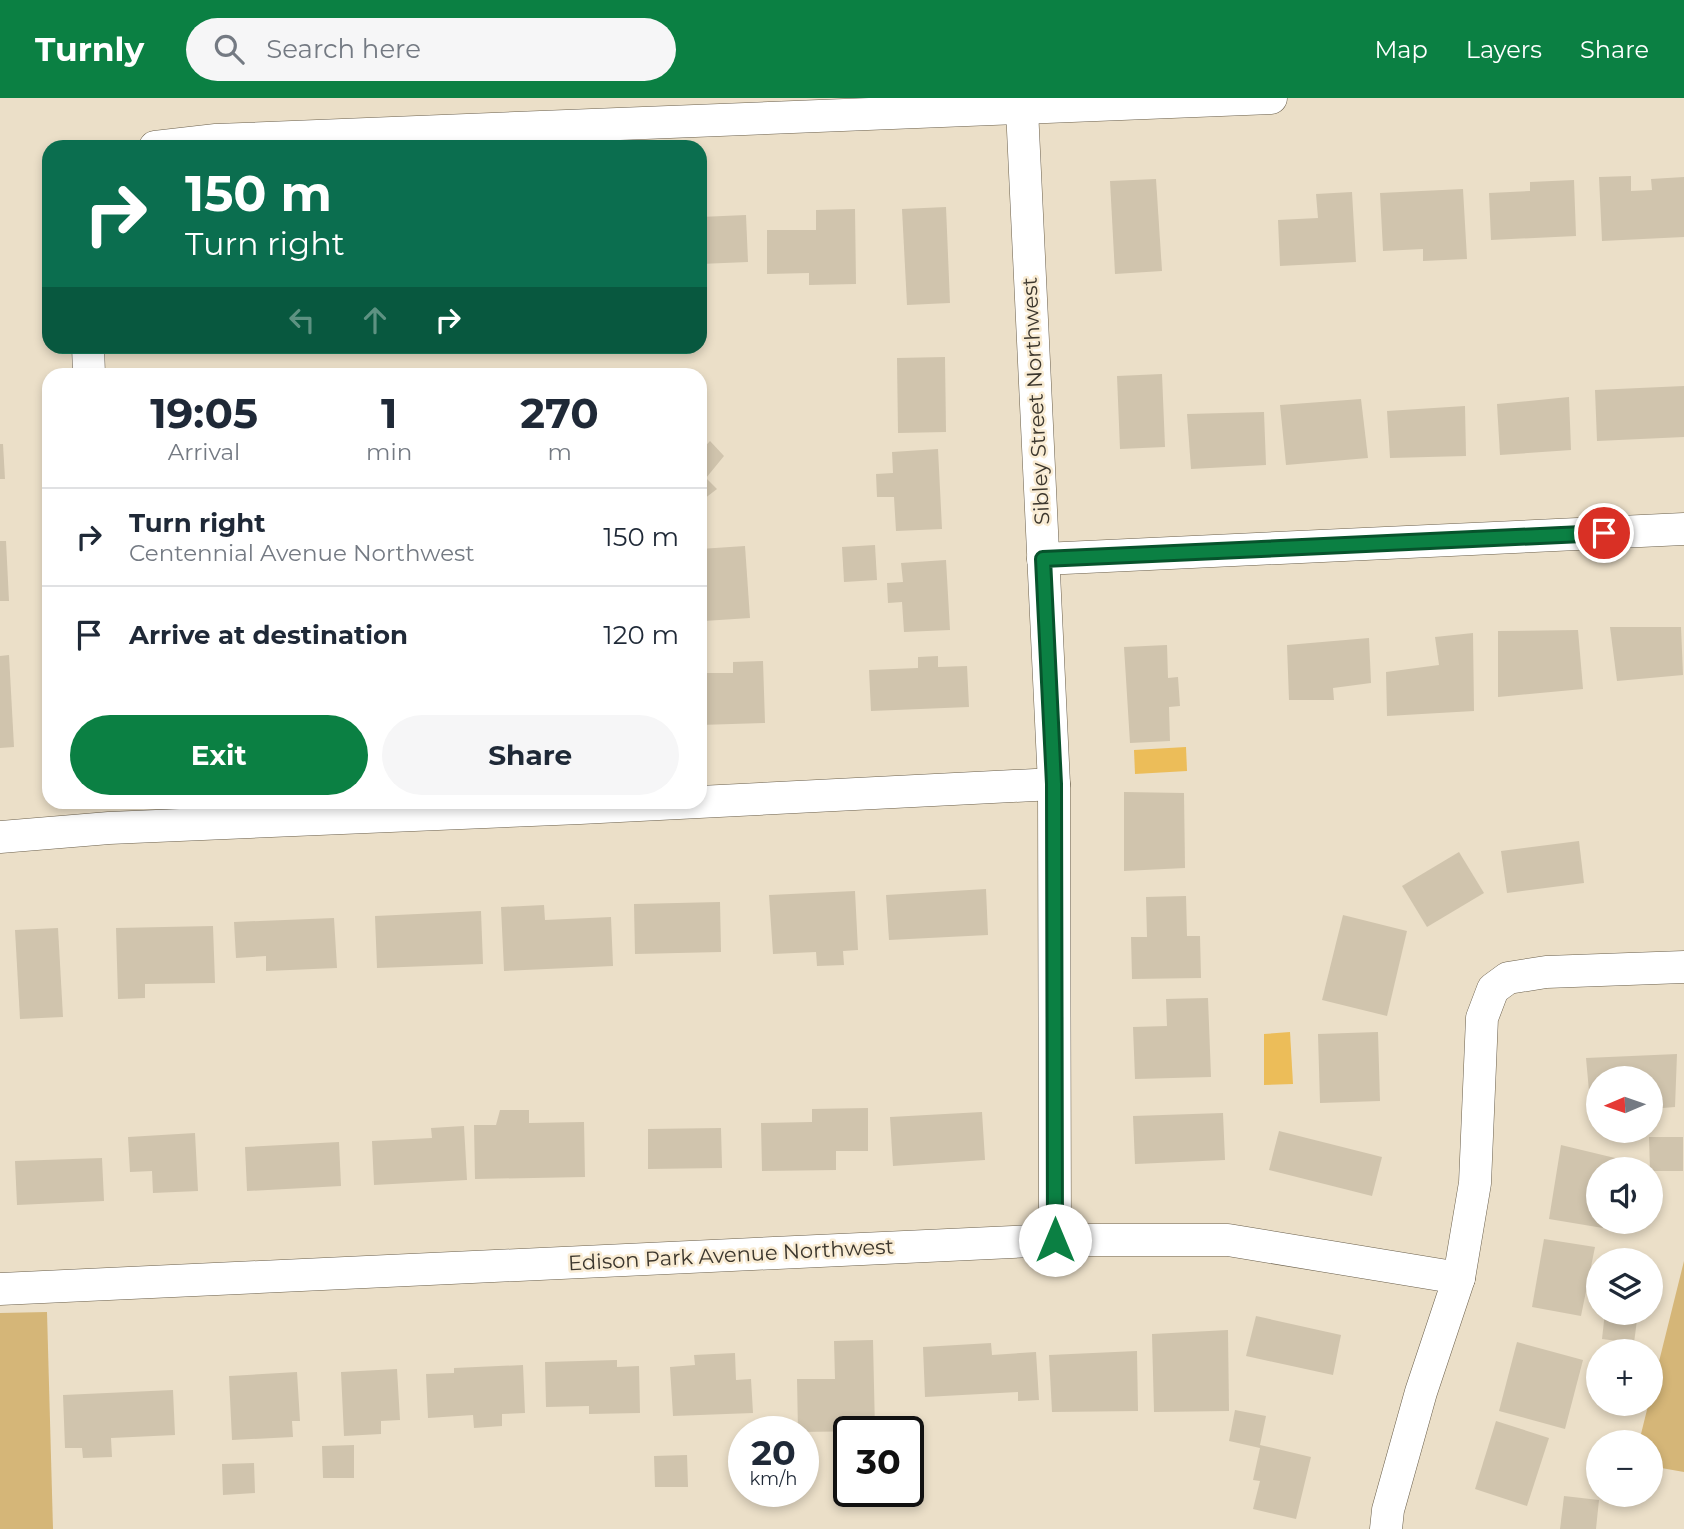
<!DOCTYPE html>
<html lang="en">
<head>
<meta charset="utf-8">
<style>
	body { margin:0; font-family:Montserrat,sans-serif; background:#f6f6f7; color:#1f2937; height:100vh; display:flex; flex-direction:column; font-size:26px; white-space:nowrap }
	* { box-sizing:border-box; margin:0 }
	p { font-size:23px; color:#747a83 }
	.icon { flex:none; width:38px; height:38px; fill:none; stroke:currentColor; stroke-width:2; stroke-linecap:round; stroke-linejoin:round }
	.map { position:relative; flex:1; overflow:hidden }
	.side { position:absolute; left:42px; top:270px; width:665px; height:441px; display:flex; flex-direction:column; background:#fff; border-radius:21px; box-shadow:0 4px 10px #0003 }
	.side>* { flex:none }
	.guide { position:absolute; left:42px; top:42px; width:665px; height:214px; border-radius:21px; box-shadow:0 4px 10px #0003; background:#0b6e4f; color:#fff; overflow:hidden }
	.needle { width:46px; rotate:268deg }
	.fabs { position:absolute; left:1586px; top:968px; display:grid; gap:14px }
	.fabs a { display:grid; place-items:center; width:77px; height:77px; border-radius:50%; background:#fff; box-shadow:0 4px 10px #0003; font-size:35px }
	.speed { position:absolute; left:728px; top:1318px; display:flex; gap:14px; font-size:35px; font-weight:700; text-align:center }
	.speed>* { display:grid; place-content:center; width:91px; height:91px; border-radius:50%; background:#fff; box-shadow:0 4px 10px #0003; line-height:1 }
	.speed small { font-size:18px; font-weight:400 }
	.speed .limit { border:4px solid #111; border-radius:10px; background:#fff; color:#111 }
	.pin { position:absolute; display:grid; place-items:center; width:60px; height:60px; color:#fff; margin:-30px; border:4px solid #fff; border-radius:50%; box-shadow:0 2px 7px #0007 }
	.me { position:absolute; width:77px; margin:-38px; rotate:0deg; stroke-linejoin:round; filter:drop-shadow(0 0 5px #0008) }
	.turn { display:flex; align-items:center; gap:24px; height:147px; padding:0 28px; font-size:32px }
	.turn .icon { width:91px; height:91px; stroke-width:2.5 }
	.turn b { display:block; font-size:49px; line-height:60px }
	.lanes { display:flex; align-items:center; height:66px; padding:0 28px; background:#0003; justify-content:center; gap:35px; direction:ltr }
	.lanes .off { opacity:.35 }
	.eta { display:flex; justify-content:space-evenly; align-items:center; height:119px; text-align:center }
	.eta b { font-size:42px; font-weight:700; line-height:49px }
	.cta { display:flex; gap:14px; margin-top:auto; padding:14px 28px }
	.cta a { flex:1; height:80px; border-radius:42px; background:#0b8043; color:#fff; font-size:28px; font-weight:700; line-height:80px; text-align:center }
	.cta a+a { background:#f6f6f7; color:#1f2937 }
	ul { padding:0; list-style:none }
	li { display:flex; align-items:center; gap:21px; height:98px; padding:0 28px; border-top:2px solid #e0e1e3 }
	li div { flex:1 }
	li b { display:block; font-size:26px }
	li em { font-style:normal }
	header { display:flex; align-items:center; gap:42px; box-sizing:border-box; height:98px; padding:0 35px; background:#0b8043; color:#fff }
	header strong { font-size:33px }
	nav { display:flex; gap:38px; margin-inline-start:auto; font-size:24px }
	.search { width:490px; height:63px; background:#f6f6f7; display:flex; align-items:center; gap:18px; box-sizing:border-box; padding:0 24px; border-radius:38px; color:#747a83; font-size:26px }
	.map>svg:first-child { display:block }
	.green { fill:#d5b678 }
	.water { fill:#ecbd59 }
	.building { fill:#d0c4ad }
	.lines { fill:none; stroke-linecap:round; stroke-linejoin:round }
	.street-casing { stroke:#6a5f4b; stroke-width:33 }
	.street { stroke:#fff; stroke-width:32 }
	.route-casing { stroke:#07532c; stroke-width:18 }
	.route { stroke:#0b8043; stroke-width:12 }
	.labels { text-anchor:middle; stroke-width:5; stroke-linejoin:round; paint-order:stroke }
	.street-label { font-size:21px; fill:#3b362d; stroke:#f9ecd4 }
</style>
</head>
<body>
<header>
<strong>Turnly</strong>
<div class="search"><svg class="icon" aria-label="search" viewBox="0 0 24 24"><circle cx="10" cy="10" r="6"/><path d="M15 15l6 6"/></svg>Search here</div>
<nav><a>Map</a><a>Layers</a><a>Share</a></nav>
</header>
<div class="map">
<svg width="1684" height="1431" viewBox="0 0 1684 1431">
	<rect width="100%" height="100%" fill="#ebdfc8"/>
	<g class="green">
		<path d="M1684 1163V1374L1650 1368V1344H1639Z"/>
		<path d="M47 1214 53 1431H0V1215Z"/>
	</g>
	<g class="water">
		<path d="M1186 649 1187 673 1135 676 1134 652Z"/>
		<path d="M1290 934 1293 986 1264 987V936Z"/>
	</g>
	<g class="building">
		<path d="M1631 78V93L1652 92 1651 81 1684 79V139L1602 143 1599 79Z"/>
		<path d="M1156 81 1162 173 1115 176 1110 83Z"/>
		<path d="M1574 82 1576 138 1491 142 1489 95 1530 93V84Z"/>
		<path d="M1463 91 1467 161 1423 163V151L1383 153 1380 95Z"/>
		<path d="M1352 94 1356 164 1280 168 1278 122 1318 120 1316 96Z"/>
		<path d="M946 109 950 205 907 207 902 111Z"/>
		<path d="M855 111 856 186 809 187V175L767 176V132H816V112Z"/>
		<path d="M746 117 748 164 700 166V119Z"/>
		<path d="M945 259 946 334 898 335 897 260Z"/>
		<path d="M1162 276 1165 349 1120 351 1117 278Z"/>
		<path d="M1684 288V339L1597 343 1595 292Z"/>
		<path d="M1569 299 1571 352 1500 357 1497 306Z"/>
		<path d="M1361 301 1368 360 1286 367 1280 307Z"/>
		<path d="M1465 308 1466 358 1390 360 1387 313Z"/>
		<path d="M1264 314 1266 367 1191 371 1187 316Z"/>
		<path d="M710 343 724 358 706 380 717 391 700 404V354Z"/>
		<path d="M0 346H3L5 381H0Z"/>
		<path d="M938 351 942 431 896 433 894 399H877L876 376 893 375 892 354Z"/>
		<path d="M0 443H6L9 503H0Z"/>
		<path d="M875 447 877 482 844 484 842 449Z"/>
		<path d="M745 448 750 520 704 523 700 451Z"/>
		<path d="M946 462 950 532 904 534 902 504 888 505 887 485 903 484 901 465Z"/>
		<path d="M1610 529H1681L1683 577 1617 583Z"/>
		<path d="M1578 532 1583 591 1498 599V533Z"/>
		<path d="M1473 535 1474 613 1387 618 1386 574 1439 567 1435 539Z"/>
		<path d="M1369 540 1371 585 1333 590 1334 602H1289L1287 547Z"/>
		<path d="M1167 547 1168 580 1178 579 1180 608 1169 609 1170 643 1130 645 1124 549Z"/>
		<path d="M9 557 14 649 0 650V558Z"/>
		<path d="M938 558V569L967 568 969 609 871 613 869 572 918 570V559Z"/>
		<path d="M763 563 765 625 700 627V565H705L706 575H733V564Z"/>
		<path d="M1124 694 1184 695 1185 770 1124 773Z"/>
		<path d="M1579 743 1584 785 1507 795 1501 753Z"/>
		<path d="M1459 754 1484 795 1427 829 1402 788Z"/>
		<path d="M986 791 988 837 889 842 886 797Z"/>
		<path d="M855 793 858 852 843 853 844 867 817 868 816 854 773 856 769 797Z"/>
		<path d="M1186 798 1187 838H1200L1201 880 1132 881 1131 839H1147L1146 799Z"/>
		<path d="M720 804 721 854 635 856 634 806Z"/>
		<path d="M544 807 545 822 611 819 613 868 504 873 501 809Z"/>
		<path d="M481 813 483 866 377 870 375 818Z"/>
		<path d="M1343 817 1407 833 1387 918 1322 902Z"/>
		<path d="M334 820 337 870 266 873V858L236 860 234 824Z"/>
		<path d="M213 828 215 885 145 886V900L118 901 116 830Z"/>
		<path d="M58 830 63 919 20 921 15 832Z"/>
		<path d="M1208 900 1211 979 1135 981 1133 929 1167 928 1166 901Z"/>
		<path d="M1378 934 1380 1003 1320 1005 1318 936Z"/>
		<path d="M1677 956 1675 1009 1650 1011V980H1598V1014L1591 1015 1586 960Z"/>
		<path d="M868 1010V1053H836V1072L762 1073 761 1025 812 1024V1011Z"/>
		<path d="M500 1012H529V1025L584 1024 585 1079 475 1081 474 1027H496Z"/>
		<path d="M982 1014 985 1062 893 1068 890 1019Z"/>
		<path d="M1223 1015 1225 1062 1135 1066 1133 1018Z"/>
		<path d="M464 1028 467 1082 374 1087 372 1043 432 1040 431 1030Z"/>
		<path d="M721 1030 722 1070 648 1071V1031Z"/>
		<path d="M1279 1033 1382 1059 1372 1098 1269 1072Z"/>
		<path d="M195 1035 198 1093 153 1095 152 1073 130 1074 128 1039Z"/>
		<path d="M1649 1039H1683V1073H1650Z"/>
		<path d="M339 1044 341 1088 247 1093 245 1049Z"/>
		<path d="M1561 1047 1615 1060 1613 1071H1598V1124H1604L1603 1130 1549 1121Z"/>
		<path d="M102 1060 104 1103 17 1107 15 1063Z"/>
		<path d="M1544 1141 1595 1149 1581 1218 1532 1209Z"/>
		<path d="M1605 1214H1638L1634 1245 1602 1241Z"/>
		<path d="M1256 1218 1341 1237 1333 1277 1246 1258Z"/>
		<path d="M1228 1232 1229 1313 1154 1314 1152 1236Z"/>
		<path d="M873 1242 875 1333 798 1334 797 1281H835L834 1243Z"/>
		<path d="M1517 1244 1583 1262 1565 1331 1499 1313Z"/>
		<path d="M991 1245 992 1257 1036 1254 1039 1302 1018 1303V1294L925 1299 923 1249Z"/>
		<path d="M1137 1253 1138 1313 1052 1314 1049 1257Z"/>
		<path d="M735 1255 736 1282 751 1281 753 1315 673 1318 670 1269 695 1267 694 1257Z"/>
		<path d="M617 1262V1269L639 1268 640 1315 589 1316V1308L546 1309 545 1264Z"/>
		<path d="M523 1267 525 1315 502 1316V1328L474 1330 473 1317 428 1320 426 1276 454 1275V1270Z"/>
		<path d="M397 1271 400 1322 381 1323V1336L344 1338 341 1274Z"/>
		<path d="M297 1274 300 1323H292L293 1339 232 1342 229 1278Z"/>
		<path d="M173 1292 175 1337 111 1340 112 1359 83 1360 82 1350H65L63 1297Z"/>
		<path d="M1235 1312 1266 1318 1260 1347 1311 1359 1296 1421 1253 1411 1260 1383 1253 1382 1260 1350 1229 1343Z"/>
		<path d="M1496 1323 1549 1340 1527 1408 1475 1391Z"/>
		<path d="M354 1347V1380H323L322 1348Z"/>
		<path d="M687 1357 688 1389H655L654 1358Z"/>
		<path d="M254 1365 255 1395 223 1397 222 1366Z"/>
		<path d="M1564 1398 1599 1402 1596 1431H1560Z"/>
	</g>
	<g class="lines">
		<g class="street-casing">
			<g id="street">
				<path d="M1022 11 1054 686 1055 1142"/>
				<path d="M155 49 216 42 1271 0"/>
				<path d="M88 248 89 276"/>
				<path d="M1043 461 1684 431"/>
				<path d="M0 739 109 730 580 710 1054 686"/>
				<path d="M0 1191 1055 1142H1228L1459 1180"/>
				<path d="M1386 1431 1388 1412 1421 1294 1459 1180 1475 1085 1482 920 1493 891 1508 880 1546 874 1684 869"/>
			</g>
		</g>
		<use href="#street" class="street"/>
	</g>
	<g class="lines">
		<g class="route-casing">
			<path id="route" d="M1055 1142 1054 686 1043 461 1604 435"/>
		</g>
		<use href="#route" class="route"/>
	</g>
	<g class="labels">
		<g class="street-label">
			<text transform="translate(1036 303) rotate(-93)" y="7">Sibley Street Northwest</text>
			<text transform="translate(731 1157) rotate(-3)" y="7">Edison Park Avenue Northwest</text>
		</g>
	</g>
</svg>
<div class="fabs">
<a><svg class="needle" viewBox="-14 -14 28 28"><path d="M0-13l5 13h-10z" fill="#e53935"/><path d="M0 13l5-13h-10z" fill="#747a83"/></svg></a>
<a><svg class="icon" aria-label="sound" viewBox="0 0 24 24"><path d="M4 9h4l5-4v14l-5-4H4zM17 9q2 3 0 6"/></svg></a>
<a><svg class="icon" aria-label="layers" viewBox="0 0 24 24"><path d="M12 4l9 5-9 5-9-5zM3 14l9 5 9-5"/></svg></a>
<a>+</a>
<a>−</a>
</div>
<div class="speed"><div>20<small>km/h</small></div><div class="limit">30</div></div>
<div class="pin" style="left:1604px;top:435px;background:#d93025"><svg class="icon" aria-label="arrive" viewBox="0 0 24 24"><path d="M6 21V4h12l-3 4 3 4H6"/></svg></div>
<svg class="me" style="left:1055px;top:1142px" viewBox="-20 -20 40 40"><circle r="19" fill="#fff"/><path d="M0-13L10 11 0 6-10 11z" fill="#0b8043"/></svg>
<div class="guide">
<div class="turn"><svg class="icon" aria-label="right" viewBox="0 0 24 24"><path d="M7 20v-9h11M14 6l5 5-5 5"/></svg><div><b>150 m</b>Turn right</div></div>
<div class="lanes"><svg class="icon off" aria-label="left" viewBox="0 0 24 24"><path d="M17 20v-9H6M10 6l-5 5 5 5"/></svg><svg class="icon off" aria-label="ahead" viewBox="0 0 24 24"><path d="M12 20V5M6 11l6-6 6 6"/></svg><svg class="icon" aria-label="right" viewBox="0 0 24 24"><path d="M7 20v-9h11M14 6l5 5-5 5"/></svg></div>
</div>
<section class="side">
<div class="eta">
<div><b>19:05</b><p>Arrival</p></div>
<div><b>1</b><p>min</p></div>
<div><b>270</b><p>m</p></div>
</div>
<ul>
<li><svg class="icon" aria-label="right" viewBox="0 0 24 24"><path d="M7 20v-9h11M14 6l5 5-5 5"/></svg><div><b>Turn right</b><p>Centennial Avenue Northwest</p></div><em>150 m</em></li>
<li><svg class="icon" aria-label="arrive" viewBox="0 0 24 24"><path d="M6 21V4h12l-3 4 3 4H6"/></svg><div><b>Arrive at destination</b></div><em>120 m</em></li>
</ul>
<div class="cta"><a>Exit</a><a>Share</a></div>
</section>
</div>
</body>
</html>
